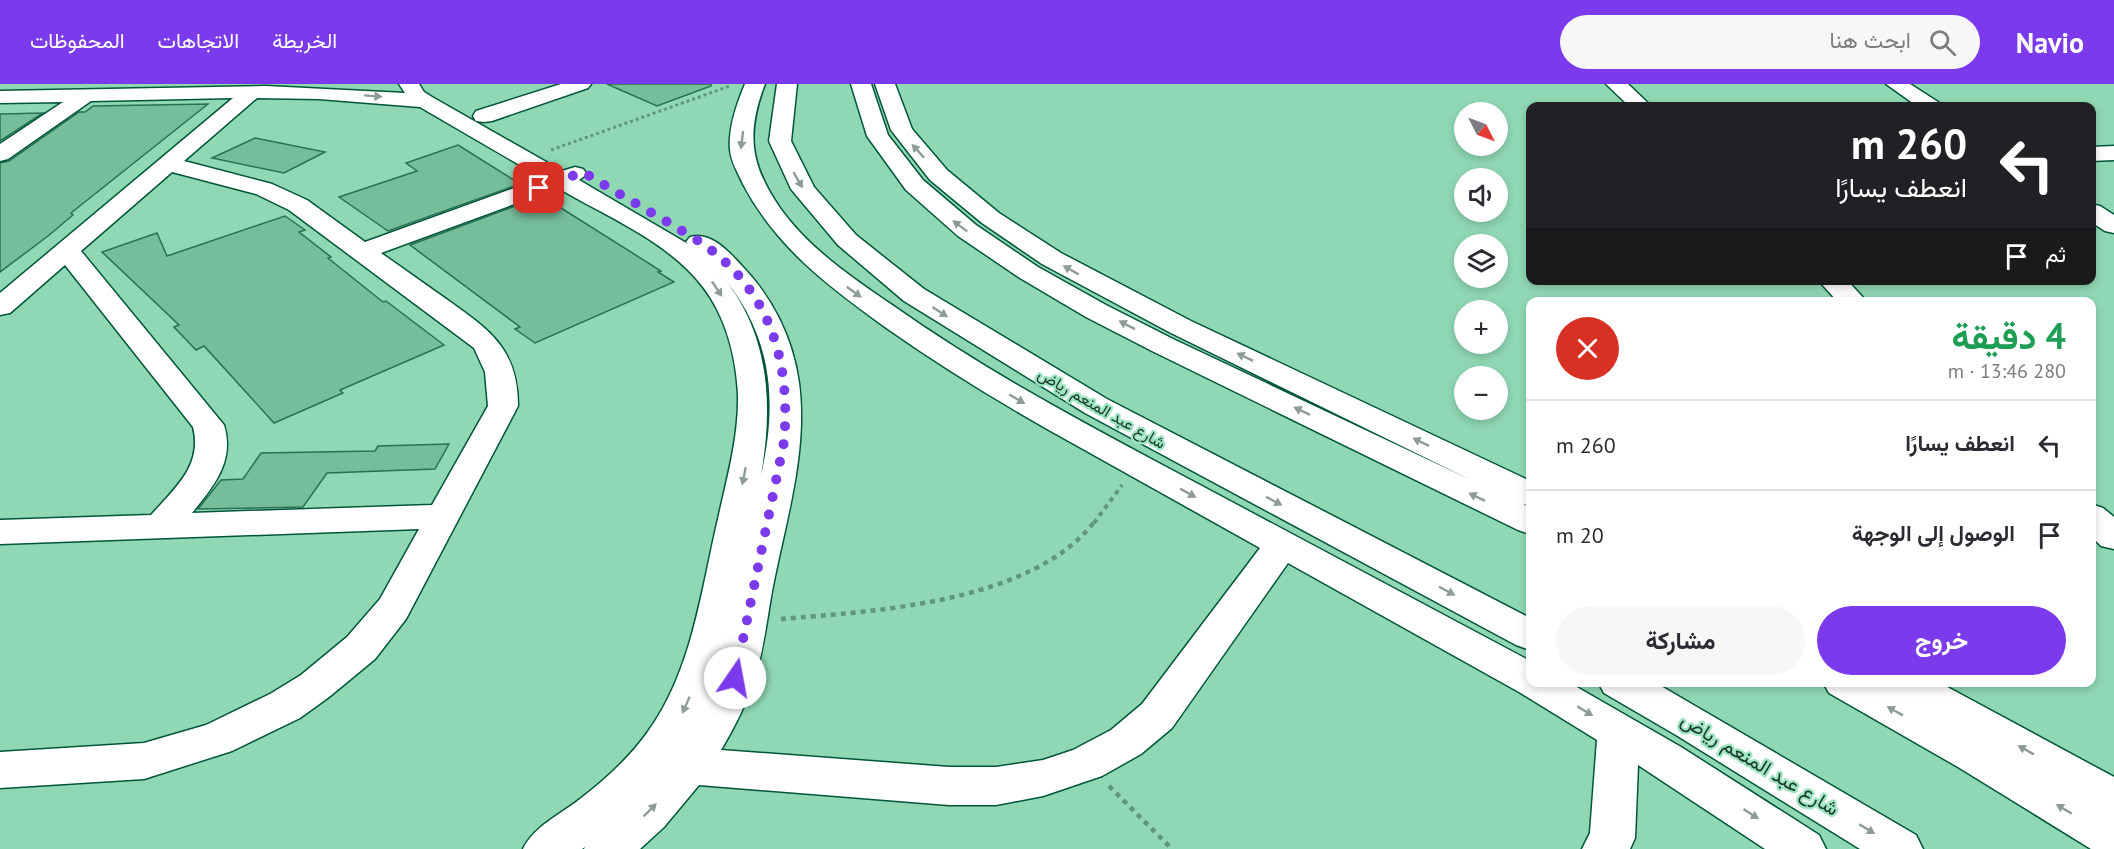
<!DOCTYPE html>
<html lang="ar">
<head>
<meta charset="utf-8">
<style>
	body { margin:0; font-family:"PT Sans",Vazirmatn,sans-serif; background:#f7f7f7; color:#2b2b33; direction:rtl; height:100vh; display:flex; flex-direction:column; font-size:22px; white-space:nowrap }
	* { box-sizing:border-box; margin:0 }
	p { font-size:20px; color:#7c7c81 }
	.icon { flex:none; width:33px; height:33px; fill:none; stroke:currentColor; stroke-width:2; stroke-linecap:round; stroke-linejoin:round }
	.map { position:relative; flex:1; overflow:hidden; direction:ltr }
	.details { position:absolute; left:1526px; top:213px; width:570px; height:390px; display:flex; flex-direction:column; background:#fff; border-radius:12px; box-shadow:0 3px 9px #0003; direction:rtl }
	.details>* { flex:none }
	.hud { position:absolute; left:1526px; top:18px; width:570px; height:183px; border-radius:12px; box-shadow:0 3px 9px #0003; direction:rtl; background:#202124; color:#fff; overflow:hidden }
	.needle { width:39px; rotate:132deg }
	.controls { position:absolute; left:1454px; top:18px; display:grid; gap:12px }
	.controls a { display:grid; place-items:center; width:54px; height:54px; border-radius:50%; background:#fff; box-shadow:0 3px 9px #0003; font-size:30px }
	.pin { position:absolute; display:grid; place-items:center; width:51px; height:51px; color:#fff; margin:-26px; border-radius:12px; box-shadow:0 3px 9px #0006 }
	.me { position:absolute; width:66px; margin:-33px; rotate:12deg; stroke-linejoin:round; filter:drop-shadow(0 0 4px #0008) }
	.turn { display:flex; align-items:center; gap:21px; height:126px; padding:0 30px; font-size:27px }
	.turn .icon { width:78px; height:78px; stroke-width:2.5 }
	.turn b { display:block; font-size:42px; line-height:51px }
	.then { display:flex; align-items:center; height:57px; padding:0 30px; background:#0003; gap:12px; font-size:22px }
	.round { display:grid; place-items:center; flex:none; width:63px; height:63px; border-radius:32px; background:#f7f7f7 }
	.headline { display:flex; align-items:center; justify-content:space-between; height:102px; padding:0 30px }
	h1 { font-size:36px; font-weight:700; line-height:45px; color:#1e9e55 }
	.action { display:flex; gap:12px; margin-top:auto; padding:12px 30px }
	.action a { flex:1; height:69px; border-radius:36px; background:#7c3aed; color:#fff; font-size:24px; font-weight:700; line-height:69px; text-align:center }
	.action a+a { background:#f7f7f7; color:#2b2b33 }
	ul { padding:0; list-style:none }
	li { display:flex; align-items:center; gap:18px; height:90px; padding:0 30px; border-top:2px solid #e1e1e2 }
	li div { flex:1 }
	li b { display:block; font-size:22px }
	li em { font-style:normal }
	header { display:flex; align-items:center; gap:36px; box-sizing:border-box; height:84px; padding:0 30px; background:#7c3aed; color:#fff }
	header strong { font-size:28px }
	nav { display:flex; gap:33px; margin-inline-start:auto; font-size:21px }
	.search { width:420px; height:54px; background:#f7f7f7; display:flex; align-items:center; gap:15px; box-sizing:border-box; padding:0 21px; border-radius:33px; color:#7c7c81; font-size:22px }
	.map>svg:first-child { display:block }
	.building { fill:#76bd9a; stroke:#287152; stroke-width:1.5 }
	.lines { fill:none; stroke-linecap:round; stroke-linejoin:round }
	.minor-casing { stroke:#005638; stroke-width:3 }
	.path-far2 { stroke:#60967b; stroke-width:3; stroke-dasharray:3 3; stroke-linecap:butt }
	.path-far1 { stroke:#60967b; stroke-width:4; stroke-dasharray:4.5 4.5; stroke-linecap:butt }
	.path { stroke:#60967b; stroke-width:4.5; stroke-dasharray:5 5; stroke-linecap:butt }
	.minor { fill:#fff; fill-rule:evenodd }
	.oneway { fill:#8e9c96 }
	.route { stroke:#7c3aed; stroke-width:10; stroke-dasharray:0 18 }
	.labels { text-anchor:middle; stroke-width:4.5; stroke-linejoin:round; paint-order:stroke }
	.street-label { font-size:16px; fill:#1d3a2c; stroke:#9ce5c0 }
	.near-street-label { font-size:20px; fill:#1d3a2c; stroke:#9ce5c0 }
</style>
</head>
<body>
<header>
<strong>Navio</strong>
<div class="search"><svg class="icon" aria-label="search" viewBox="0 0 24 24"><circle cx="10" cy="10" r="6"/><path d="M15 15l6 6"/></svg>ابحث هنا</div>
<nav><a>الخريطة</a><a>الاتجاهات</a><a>المحفوظات</a></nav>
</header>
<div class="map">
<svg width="2114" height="765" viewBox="0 0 2114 765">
	<rect width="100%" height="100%" fill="#90d8b4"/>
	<g class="building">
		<path d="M607 0H711V2L657 22Z"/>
		<path d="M208 20 71 129 73 131 48 152 0 188V79L9 77 79 28H85L93 22Z"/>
		<path d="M43 29 0 57V30Z"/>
		<path d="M255 54 325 68 284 89 212 74Z"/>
		<path d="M458 61 520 100 388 147 339 113 417 87 406 79Z"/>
		<path d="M542 112 661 187 658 188 674 198 535 259 515 245 520 243 410 161Z"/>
		<path d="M285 132 305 146 299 148 331 173 328 174 383 218 386 217 444 261 340 306 343 309 274 339 204 262 196 266 174 243 179 241 102 168 157 149 167 172Z"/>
		<path d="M449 360 435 385 327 389 303 423 198 425 221 396 243 395 261 369 375 367 378 362Z"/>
	</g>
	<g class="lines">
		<g class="minor-casing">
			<g id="minor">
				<path d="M399 0H419L424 8 432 13 562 87 575 83 583 85 587 90 579 96 688 160 686 158 690 153C711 147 729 168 742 182 773 214 793 255 799 299 808 367 786 436 773 502 767 533 764 567 754 596 746 621 734 644 721 666L949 683H996L1043 676 1073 666 1111 646 1142 620 1260 464C1198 429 1136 395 1074 360 1009 324 946 286 885 243 828 202 776 163 743 100 738 89 731 78 730 66 728 44 737 19 745 0H765C746 49 750 81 780 124 809 165 854 195 895 223 979 282 1063 328 1153 376 1279 443 1404 510 1530 577V598H1568L1681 663 1819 751 1826 765H1765L1638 681 1635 754 1630 765H1582L1590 749 1597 656 1519 608 1288 479 1172 644 1141 670 1102 692 1043 712 996 721H949L699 701 664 743 640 765H584L585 763 582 765H523C534 742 560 731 580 715 605 696 629 674 647 649 692 588 701 507 718 435 727 394 739 352 738 310 736 273 726 233 703 203 668 157 607 133 558 104L381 169C404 185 426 201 449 217 491 247 518 266 518 322L406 535 375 575 329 613 300 634 232 667 144 695 0 704V668L144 659 206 641 270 610 301 591 347 553 380 515 419 445 0 460V436L151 431C175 404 203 381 193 343L65 181 10 229 0 231V209L233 14 91 17 8 75 0 77V60L63 18 0 19V7L266 2 405 9ZM257 14 319 15 420 23 542 94 365 158 307 116 272 100 184 77ZM172 88 256 110 289 126 474 264 485 288 488 322 432 421 192 429C214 402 235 377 224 341L81 167ZM716 185C771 245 779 314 761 391 774 317 769 243 716 185Z"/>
				<path d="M561 0H591L588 4 492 37 484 38 476 37 473 32 476 27Z"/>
				<path d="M777 0H797L791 57 814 103 856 151 924 205 1107 315 1530 534V566L1516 561 1085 329 904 217 838 161 791 105 769 57Z"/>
				<path d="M851 0H871L888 51 923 96 976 141 1038 183 1106 221 1173 255 1471 396 1171 249 1042 180 982 139 930 96 891 46 875 0H895L912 45 947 86 999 129 1061 169 1191 237 1530 397V422L1523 420 1530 424V450L1518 446 1152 267 1086 233 1020 194 958 152 906 106 867 52Z"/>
				<path d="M1606 0H1628L1651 22H1629Z"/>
				<path d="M1886 0H1910L1938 18 1941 22H1917Z"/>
				<path d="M2114 62V76L2091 77V63Z"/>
				<path d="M2091 120 2100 122 2114 131V149L2105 147 2091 138Z"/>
				<path d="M1818 196H1847L1867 218H1838Z"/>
				<path d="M2091 420 2103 424 2114 433V465L2101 462 2091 452Z"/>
				<path d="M1598 598H1654L1916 751 1923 765H1860L1676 651 1604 609Z"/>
				<path d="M1823 598H1879L1883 601 1882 598H1938L2114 693V765H2091L1958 683 1829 609Z"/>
			</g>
		</g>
		<path class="path-far2" d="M551 66 730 2"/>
		<path class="path-far1" d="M1094 439 1122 401"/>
		<g class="path">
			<path d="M781 535C876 527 1032 519 1095 437"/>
			<path d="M1109 702 1172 765"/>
		</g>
		<use href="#minor" class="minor"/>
	</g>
	<defs><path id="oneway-solid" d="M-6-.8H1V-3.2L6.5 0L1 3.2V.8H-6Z" transform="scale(1.5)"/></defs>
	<g class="oneway">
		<use href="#oneway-solid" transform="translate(373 12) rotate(4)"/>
		<use href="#oneway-solid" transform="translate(742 56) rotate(97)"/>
		<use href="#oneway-solid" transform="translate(918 67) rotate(-132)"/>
		<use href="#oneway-solid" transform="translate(798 96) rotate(60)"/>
		<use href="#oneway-solid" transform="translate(960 142) rotate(-143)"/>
		<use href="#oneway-solid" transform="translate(1071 186) rotate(-150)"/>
		<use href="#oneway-solid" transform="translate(717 205) rotate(56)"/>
		<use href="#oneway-solid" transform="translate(854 208) rotate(36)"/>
		<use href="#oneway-solid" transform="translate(940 228) rotate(33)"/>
		<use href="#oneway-solid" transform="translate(1127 241) rotate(-153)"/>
		<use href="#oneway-solid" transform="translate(1245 273) rotate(-154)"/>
		<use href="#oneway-solid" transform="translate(1017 315) rotate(30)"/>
		<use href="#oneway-solid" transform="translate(1302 327) rotate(-154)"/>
		<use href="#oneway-solid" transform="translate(1421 358) rotate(-154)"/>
		<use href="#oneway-solid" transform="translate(744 392) rotate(101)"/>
		<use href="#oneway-solid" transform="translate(1188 409) rotate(29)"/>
		<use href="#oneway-solid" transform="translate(1477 413) rotate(-154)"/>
		<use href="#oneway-solid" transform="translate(1274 417) rotate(28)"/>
		<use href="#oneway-solid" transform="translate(1447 507) rotate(28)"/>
		<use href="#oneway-solid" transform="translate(686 621) rotate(114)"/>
		<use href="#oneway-solid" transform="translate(1585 627) rotate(31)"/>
		<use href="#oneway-solid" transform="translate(1895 627) rotate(-151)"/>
		<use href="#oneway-solid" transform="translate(2026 666) rotate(-151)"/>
		<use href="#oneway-solid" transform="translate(2064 725) rotate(-149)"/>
		<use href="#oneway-solid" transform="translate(650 726) rotate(-45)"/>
		<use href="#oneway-solid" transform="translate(1751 730) rotate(33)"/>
		<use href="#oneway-solid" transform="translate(1867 745) rotate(31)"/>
	</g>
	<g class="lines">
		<path class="route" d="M539 104 583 88C611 105 640 122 669 139 687 150 707 161 722 175 776 223 790 289 784 358L735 594"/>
	</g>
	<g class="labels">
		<g class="street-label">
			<text transform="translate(1102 324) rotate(30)" y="6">شارع عبد المنعم رياض</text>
		</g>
		<g class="near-street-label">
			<text transform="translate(1760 680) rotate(31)" y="7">شارع عبد المنعم رياض</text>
		</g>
	</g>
</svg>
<div class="controls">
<a><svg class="needle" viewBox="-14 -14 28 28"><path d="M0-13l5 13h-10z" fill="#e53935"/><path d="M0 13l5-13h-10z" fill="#7c7c81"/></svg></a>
<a><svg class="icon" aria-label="sound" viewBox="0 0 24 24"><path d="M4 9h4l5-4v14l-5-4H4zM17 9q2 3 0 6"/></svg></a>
<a><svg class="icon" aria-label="layers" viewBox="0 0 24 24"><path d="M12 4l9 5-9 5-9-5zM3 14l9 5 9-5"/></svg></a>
<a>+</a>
<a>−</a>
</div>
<div class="pin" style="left:539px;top:104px;background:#d93025"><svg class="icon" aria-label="arrive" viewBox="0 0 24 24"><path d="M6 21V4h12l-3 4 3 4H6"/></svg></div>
<svg class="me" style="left:735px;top:594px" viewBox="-20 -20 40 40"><circle r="19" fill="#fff"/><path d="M0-13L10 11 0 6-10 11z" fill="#7c3aed"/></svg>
<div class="hud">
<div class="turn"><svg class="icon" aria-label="left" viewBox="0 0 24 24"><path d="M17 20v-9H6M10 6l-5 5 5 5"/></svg><div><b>260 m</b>انعطف يسارًا</div></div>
<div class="then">ثم<svg class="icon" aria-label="arrive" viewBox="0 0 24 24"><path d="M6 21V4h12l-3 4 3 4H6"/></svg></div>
</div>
<section class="details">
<div class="headline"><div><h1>4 دقيقة</h1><p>280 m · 13:46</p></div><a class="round" style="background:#d93025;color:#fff"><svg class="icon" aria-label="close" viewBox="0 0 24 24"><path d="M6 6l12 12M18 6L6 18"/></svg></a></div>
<ul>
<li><svg class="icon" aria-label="left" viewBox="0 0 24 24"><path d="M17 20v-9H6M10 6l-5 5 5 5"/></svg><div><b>انعطف يسارًا</b></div><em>260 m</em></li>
<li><svg class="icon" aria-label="arrive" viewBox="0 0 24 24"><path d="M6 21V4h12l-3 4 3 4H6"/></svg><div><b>الوصول إلى الوجهة</b></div><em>20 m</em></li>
</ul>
<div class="action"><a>خروج</a><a>مشاركة</a></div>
</section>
</div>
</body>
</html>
